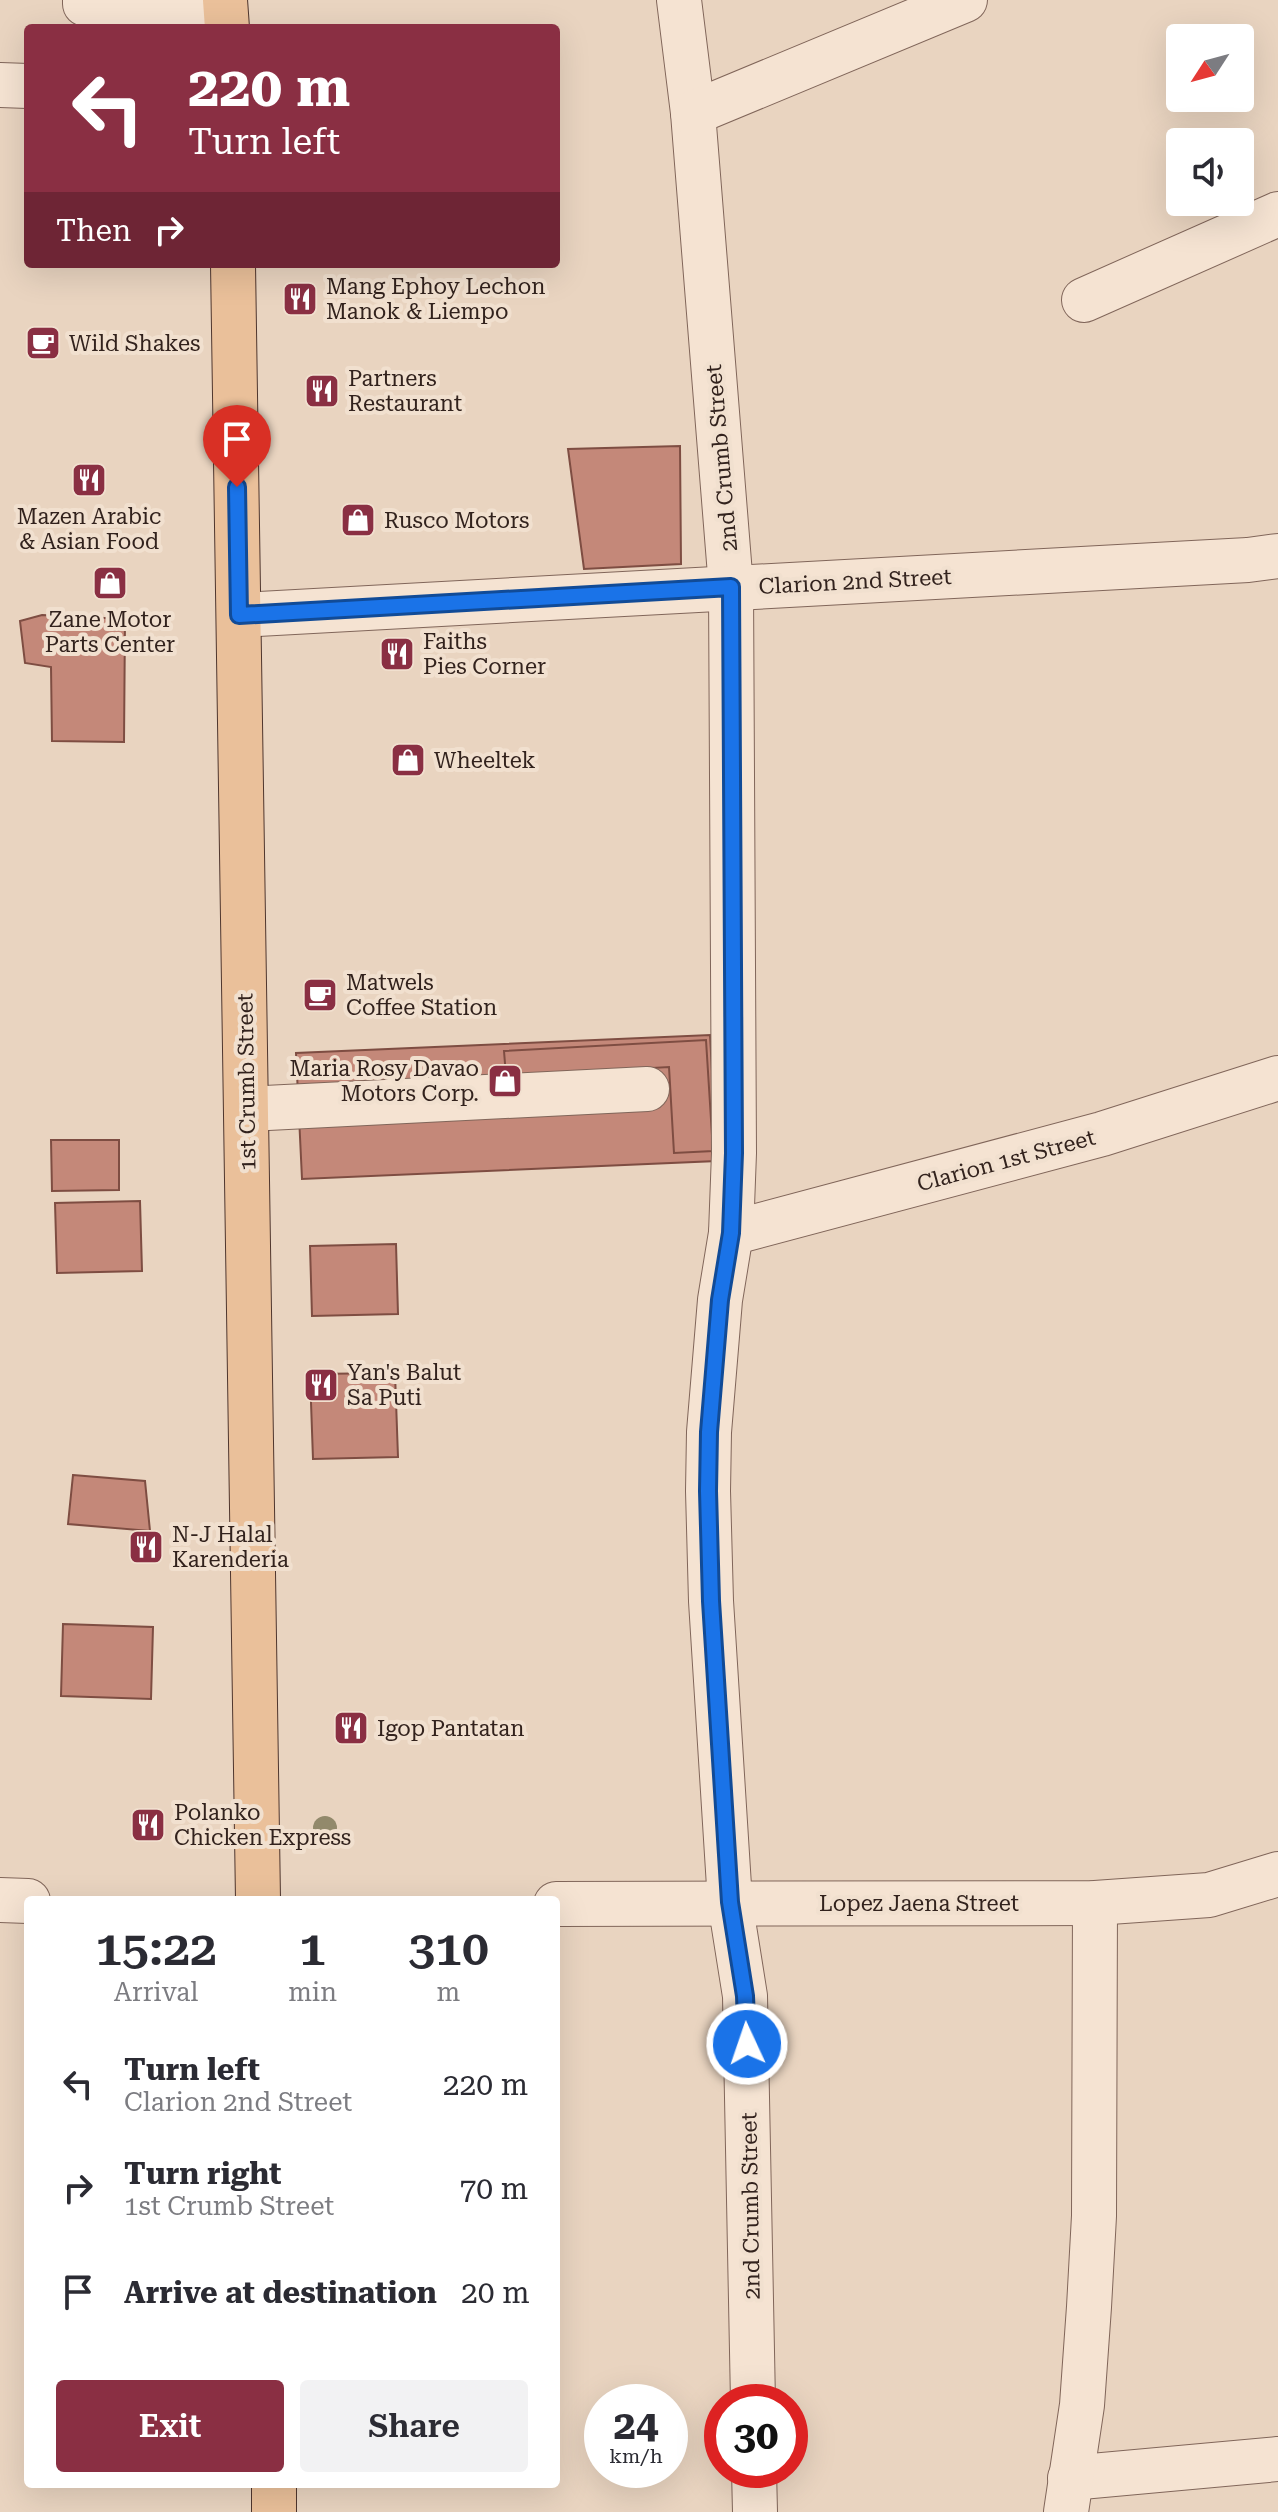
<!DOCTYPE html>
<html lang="en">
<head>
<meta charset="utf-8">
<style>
	body { margin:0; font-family:"Roboto Serif",serif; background:#f2f2f3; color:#2b2b33; height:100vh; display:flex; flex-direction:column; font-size:30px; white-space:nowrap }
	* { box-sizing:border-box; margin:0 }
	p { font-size:26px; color:#7c7c81 }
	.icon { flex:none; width:44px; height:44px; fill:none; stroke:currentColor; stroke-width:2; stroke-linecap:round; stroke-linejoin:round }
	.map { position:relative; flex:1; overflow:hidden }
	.drawer { position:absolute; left:24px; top:1896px; width:536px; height:592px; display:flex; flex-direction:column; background:#fff; border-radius:8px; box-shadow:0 8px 32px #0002 }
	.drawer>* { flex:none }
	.hud { position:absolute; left:24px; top:24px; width:536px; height:244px; border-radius:8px; box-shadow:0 8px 32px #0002; background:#8a2f43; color:#fff; overflow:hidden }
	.needle { width:52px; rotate:234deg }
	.fabs { position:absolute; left:1166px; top:24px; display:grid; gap:16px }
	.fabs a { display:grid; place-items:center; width:88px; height:88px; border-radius:8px; background:#fff; box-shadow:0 8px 32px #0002; font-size:40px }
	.speed { position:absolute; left:584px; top:2384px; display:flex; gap:16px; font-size:40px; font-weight:700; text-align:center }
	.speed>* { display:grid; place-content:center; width:104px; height:104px; border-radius:50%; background:#fff; box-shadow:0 8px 32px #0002; line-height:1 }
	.speed small { font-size:20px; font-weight:400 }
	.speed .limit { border:12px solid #d22; background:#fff; color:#111 }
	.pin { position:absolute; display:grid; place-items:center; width:68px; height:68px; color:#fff; margin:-82px -34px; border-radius:50% 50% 50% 0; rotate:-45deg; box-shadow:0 0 8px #0007 }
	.pin .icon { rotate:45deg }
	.me { position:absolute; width:88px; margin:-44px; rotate:357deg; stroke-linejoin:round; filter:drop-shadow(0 0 6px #0008) }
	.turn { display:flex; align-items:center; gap:28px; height:168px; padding:0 32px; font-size:36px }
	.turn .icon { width:104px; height:104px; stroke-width:2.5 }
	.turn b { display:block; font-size:56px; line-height:68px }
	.then { display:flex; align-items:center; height:76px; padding:0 32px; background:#0003; gap:16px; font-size:30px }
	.eta { display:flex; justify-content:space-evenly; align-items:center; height:136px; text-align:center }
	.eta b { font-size:48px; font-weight:600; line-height:56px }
	.primary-button { display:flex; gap:16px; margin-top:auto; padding:16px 32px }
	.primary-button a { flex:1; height:92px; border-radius:8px; background:#8a2f43; color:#fff; font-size:32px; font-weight:600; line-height:92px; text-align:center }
	.primary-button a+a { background:#f2f2f3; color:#2b2b33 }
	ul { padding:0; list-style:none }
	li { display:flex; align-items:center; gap:24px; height:104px; padding:0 32px }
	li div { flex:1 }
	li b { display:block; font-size:30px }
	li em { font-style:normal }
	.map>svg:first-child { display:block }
	.building { fill:#c48879; stroke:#7e4d42; stroke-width:2 }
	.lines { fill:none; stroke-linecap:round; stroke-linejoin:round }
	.minor-casing { stroke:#81665a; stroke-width:46 }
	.major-casing { stroke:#4f362e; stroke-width:46 }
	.minor { stroke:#f5e3d2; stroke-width:44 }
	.major { stroke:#eac09a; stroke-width:44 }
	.tree { fill:#92896b }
	.route-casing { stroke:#114b97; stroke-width:20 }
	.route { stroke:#1a73e8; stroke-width:14 }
	.labels { text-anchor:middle; stroke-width:8; stroke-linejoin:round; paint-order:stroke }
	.poi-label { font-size:22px; fill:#32221d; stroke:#f1e0cf; text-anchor:start }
	.street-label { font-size:22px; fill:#32221d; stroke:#f1e0cf }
</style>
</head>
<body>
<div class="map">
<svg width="1278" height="2512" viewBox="0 0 1278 2512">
	<rect width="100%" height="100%" fill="#e9d4c0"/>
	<g class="building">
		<path d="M680 446 681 564 584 569 568 449Z"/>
		<path d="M42 615 125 619 124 742 52 741 51 667 25 663 20 621Z"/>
		<path d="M710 1035 717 1161 302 1179 296 1053Z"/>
		<path d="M706 1040 713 1151 674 1153 669 1067 506 1076 504 1051Z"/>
		<path d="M51 1140H119V1190L52 1191Z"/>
		<path d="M140 1201 142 1271 57 1273 55 1203Z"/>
		<path d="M396 1244 398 1314 312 1316 310 1246Z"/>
		<path d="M395 1373 398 1457 313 1459 310 1374Z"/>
		<path d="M73 1475 145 1481 150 1531 68 1524Z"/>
		<path d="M63 1624 153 1627 151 1699 61 1696Z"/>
	</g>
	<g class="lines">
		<g class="minor-casing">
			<g id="minor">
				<path d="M85 0V4L225 3"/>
				<path d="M679 0 693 113 731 587 734 1153 731 1233 720 1300 709 1432 708 1491 711 1601 730 1902 745 1996 753 2402"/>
				<path d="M0 85 28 86"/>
				<path d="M693 113 965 0"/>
				<path d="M1084 300 1278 214"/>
				<path d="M239 615 1248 560 1278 556"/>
				<path d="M246 1109 647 1089"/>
				<path d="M731 1233 1102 1134 1278 1078"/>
				<path d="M0 1900 28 1901"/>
				<path d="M556 1904 1095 1903 1209 1895 1278 1874"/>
				<path d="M754 2470 755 2512"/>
				<path d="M1070 2478 1278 2459"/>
				<path d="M1066 2512 1082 2405 1089 2307 1094 2216 1095 1903"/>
			</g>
		</g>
		<g class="major-casing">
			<g id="major">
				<path d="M225 0 227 28"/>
				<path d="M233 264 258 1900"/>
				<path d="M274 2484V2512"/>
			</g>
		</g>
		<use href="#minor" class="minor"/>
		<use href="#major" class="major"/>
	</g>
	<circle class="tree" cx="325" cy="1828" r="12"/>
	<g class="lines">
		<g class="route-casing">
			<path id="route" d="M237 487 239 615 731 587 734 1153 731 1233 720 1300 709 1432 708 1491 711 1601 730 1902 745 1996 747 2044"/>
		</g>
		<use href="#route" class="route"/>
	</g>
	<defs>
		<g id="restaurant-square" transform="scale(1.8)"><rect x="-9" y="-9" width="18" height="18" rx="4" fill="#8a2f43" stroke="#f1e0cf"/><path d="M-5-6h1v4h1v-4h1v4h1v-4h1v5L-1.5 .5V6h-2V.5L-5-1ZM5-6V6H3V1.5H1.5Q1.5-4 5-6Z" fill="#fff"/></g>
		<g id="cafe-square" transform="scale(1.8)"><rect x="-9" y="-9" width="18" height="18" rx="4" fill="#8a2f43" stroke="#f1e0cf"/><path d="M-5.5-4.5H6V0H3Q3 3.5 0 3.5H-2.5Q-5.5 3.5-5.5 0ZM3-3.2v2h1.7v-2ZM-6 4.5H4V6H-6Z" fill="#fff"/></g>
		<g id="shop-square" transform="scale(1.8)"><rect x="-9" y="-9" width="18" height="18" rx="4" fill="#8a2f43" stroke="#f1e0cf"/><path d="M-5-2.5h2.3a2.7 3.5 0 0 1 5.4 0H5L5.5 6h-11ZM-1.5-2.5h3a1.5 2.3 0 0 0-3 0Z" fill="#fff"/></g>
	</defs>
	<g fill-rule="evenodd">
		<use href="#restaurant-square" x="300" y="299"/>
		<use href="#cafe-square" x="43" y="343"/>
		<use href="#restaurant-square" x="322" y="391"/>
		<use href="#restaurant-square" x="89" y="480"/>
		<use href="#shop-square" x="358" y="520"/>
		<use href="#shop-square" x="110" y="583"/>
		<use href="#restaurant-square" x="397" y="654"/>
		<use href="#shop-square" x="408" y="760"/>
		<use href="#cafe-square" x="320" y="995"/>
		<use href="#shop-square" x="505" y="1081"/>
		<use href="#restaurant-square" x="321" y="1385"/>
		<use href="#restaurant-square" x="146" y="1547"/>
		<use href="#restaurant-square" x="351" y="1728"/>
		<use href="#restaurant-square" x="148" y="1825"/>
	</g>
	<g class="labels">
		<g class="poi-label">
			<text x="326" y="294">Mang Ephoy Lechon<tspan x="326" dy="25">Manok &amp; Liempo</tspan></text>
			<text x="69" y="351">Wild Shakes</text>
			<text x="348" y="386">Partners<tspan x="348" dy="25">Restaurant</tspan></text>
			<text x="89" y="524" text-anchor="middle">Mazen Arabic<tspan x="89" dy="25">&amp; Asian Food</tspan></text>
			<text x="384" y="528">Rusco Motors</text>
			<text x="110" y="627" text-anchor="middle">Zane Motor<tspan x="110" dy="25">Parts Center</tspan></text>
			<text x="423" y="649">Faiths<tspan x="423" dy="25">Pies Corner</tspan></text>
			<text x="434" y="768">Wheeltek</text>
			<text x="346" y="990">Matwels<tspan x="346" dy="25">Coffee Station</tspan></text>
			<text x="479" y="1076" text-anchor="end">Maria Rosy Davao<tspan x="479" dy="25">Motors Corp.</tspan></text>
			<text x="347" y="1380">Yan's Balut<tspan x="347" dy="25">Sa Puti</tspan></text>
			<text x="172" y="1542">N-J Halal<tspan x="172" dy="25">Karenderia</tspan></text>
			<text x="377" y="1736">Igop Pantatan</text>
			<text x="174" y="1820">Polanko<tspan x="174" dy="25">Chicken Express</tspan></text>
		</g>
		<g class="street-label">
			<text transform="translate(721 458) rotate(-95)" y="8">2nd Crumb Street</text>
			<text transform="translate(855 581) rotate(-3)" y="8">Clarion 2nd Street</text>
			<text transform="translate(246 1082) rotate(-91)" y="8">1st Crumb Street</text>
			<text transform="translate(1006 1160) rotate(-15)" y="8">Clarion 1st Street</text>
			<text x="919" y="1911">Lopez Jaena Street</text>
			<text transform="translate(750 2206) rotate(-91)" y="8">2nd Crumb Street</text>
		</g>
	</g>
</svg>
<div class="fabs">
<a><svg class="needle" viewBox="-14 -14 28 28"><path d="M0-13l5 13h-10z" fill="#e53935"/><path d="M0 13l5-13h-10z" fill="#7c7c81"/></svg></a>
<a><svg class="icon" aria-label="sound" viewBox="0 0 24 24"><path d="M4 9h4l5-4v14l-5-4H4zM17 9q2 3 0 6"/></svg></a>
</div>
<div class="speed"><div>24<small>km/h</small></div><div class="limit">30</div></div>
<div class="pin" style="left:237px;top:487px;background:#d93025"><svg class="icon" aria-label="arrive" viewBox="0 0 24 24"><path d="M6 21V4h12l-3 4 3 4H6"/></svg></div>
<svg class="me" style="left:747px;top:2044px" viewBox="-20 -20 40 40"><circle r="17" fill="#1a73e8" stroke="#fff" stroke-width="3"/><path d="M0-11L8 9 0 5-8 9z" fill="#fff"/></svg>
<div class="hud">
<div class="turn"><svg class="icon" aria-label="left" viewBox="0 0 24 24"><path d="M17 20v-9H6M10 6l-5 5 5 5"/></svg><div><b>220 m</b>Turn left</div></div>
<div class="then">Then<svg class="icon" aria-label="right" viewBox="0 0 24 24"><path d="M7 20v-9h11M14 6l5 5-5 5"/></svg></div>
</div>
<section class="drawer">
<div class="eta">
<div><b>15:22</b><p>Arrival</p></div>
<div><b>1</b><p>min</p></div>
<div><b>310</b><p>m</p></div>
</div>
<ul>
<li><svg class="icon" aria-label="left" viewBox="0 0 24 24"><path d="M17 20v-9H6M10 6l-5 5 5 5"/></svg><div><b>Turn left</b><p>Clarion 2nd Street</p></div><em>220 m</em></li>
<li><svg class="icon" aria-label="right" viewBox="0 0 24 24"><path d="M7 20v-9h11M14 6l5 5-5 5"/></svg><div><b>Turn right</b><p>1st Crumb Street</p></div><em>70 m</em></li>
<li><svg class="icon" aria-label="arrive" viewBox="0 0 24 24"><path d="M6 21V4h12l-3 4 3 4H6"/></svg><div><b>Arrive at destination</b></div><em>20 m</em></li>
</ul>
<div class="primary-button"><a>Exit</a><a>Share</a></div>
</section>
</div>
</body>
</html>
